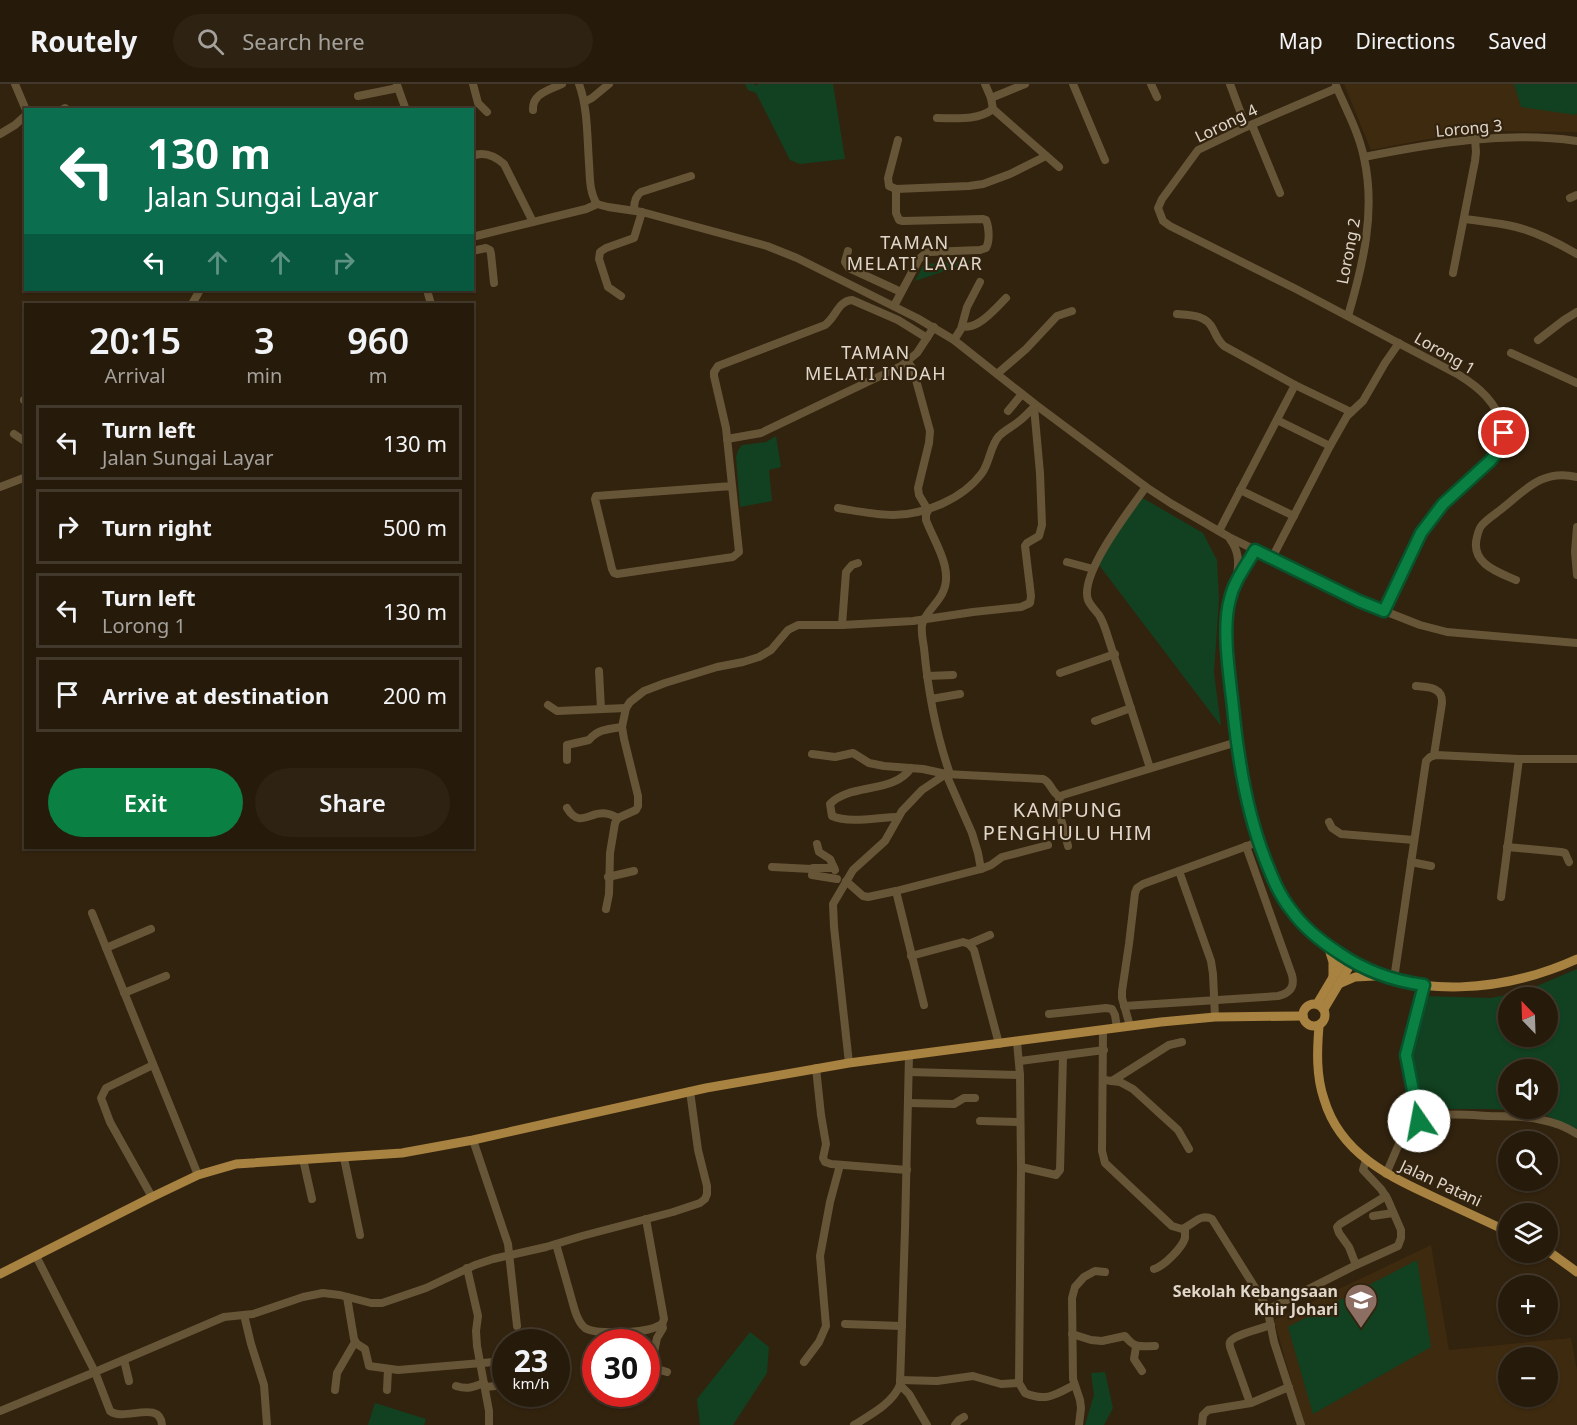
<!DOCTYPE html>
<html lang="en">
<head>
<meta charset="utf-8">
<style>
	body { margin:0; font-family:"Noto Sans",sans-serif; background:#2e2313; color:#f1f3f6; height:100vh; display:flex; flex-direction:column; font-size:22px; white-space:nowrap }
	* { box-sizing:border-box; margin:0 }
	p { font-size:20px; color:#a4a19c }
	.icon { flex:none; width:33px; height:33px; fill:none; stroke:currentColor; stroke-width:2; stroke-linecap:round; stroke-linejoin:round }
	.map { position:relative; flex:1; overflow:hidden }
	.drawer { position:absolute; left:24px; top:219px; width:450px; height:546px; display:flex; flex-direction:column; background:#261a0a; border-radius:0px; box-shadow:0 2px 4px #0004,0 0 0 2px #42382b }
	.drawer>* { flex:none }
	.hud { position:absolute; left:24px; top:24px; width:450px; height:183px; border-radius:0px; box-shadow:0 2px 4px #0004,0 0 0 2px #42382b; background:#0b6e4f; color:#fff; overflow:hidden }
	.needle { width:39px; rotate:337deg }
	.controls { position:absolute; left:1498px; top:903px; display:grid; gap:12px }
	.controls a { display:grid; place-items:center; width:60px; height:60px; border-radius:50%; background:#261a0a; box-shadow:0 2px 4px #0004,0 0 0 2px #42382b; font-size:30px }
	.speed { position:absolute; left:492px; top:1245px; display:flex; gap:12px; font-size:30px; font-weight:700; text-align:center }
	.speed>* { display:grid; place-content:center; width:78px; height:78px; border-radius:50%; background:#261a0a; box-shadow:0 2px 4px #0004,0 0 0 2px #42382b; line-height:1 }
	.speed small { font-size:15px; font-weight:400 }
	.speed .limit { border:9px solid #d22; background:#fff; color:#111 }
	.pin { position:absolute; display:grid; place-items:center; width:51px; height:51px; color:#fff; margin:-26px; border:3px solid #fff; border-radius:50%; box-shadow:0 2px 6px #0007 }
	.me { position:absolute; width:66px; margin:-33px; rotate:348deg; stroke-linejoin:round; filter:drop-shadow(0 0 4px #0008) }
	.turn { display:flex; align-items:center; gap:21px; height:126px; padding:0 24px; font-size:27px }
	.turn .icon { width:78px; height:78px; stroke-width:2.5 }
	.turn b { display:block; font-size:42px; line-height:51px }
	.lanes { display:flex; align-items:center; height:57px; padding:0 24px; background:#0003; justify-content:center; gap:30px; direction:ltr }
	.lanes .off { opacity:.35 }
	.eta { display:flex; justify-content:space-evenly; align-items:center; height:102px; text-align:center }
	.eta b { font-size:36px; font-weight:600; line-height:42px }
	.action { display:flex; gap:12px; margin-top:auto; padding:12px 24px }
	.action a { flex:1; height:69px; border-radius:36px; background:#0b8043; color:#fff; font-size:24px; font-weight:600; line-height:69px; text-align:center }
	.action a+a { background:#2e2313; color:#f1f3f6 }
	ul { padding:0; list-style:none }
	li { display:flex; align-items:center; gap:18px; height:75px; margin:0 12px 9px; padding:0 12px; border:3px solid #42382b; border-radius:0px }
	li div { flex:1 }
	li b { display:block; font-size:22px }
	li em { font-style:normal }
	header { display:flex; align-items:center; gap:36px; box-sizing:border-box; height:84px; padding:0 30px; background:#261a0a; border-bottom:2px solid #42382b }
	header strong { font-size:28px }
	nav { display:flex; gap:33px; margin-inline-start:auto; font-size:21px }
	.search { width:420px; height:54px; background:#2e2313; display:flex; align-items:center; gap:15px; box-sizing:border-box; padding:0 21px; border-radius:33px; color:#a4a19c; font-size:22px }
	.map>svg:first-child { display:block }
	.built { fill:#3e2a0f; fill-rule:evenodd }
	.green { fill:#114120; fill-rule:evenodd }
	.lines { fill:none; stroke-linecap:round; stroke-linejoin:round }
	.minor { stroke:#675537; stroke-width:8 }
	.major { stroke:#a88240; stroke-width:9 }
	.route-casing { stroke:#07532c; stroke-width:15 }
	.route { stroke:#0b8043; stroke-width:10 }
	.labels { text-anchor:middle; stroke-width:4.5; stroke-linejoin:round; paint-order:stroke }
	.street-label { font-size:16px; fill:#e0d6ca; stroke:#32230e }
	.poi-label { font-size:16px; font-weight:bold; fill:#e0d6ca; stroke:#32230e; text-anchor:end }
	.neighbourhood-label { font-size:18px; letter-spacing:1.5px; fill:#e0d6ca; stroke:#32230e }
	.quarter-label { font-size:20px; letter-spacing:1.5px; fill:#e0d6ca; stroke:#32230e }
</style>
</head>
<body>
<header>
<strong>Routely</strong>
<div class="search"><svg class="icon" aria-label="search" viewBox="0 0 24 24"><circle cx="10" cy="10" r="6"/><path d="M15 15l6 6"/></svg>Search here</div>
<nav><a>Map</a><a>Directions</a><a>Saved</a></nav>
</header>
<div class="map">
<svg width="1577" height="1341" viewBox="0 0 1577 1341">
	<rect width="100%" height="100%" fill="#32230e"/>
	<g class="built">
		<path d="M1344 0H1577V48L1489 47 1428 55 1371 66Z"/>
		<path d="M1431 1161 1449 1266 1571 1254 1577 1286V1341H1304L1274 1236ZM1509 1274H1548V1312H1509Z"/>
	</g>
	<g class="green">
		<path d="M745 0H754L757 2 758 0H833L845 75 800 80 790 76 756 9 748 6Z"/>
		<path d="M1514 0H1577V28L1576 31 1521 23Z"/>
		<path d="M977 176 915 197 924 180Z"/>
		<path d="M776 352 781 383 769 386 772 417 740 423 736 373 738 366 742 361 766 358Z"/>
		<path d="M1141 413 1203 449 1217 476 1219 515 1214 589 1221 642 1099 481 1116 450Z"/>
		<path d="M1577 885V1046L1539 1028 1492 1025H1427L1419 1014 1412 971 1424 912 1491 914 1525 907ZM1509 914H1548V952H1509ZM1509 986H1548V1024H1509Z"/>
		<path d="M1417 1176 1431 1263 1313 1330 1288 1243Z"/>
		<path d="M750 1248 769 1263 767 1289 733 1341H700L697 1315Z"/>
		<path d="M1105 1288 1113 1324 1104 1341H1085L1094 1311 1091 1289Z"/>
		<path d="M375 1319 426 1335 424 1341H368Z"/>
	</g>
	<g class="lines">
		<g class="minor">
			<path d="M15 0 26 26"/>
			<path d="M473 0 478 19 487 28"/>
			<path d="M579 0C588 25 587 52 589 79 590 92 589 108 597 120"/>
			<path d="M985 0 991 14 993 25 1059 83"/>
			<path d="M1073 0 1105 76"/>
			<path d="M1151 0 1157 13"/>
			<path d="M1230 0 1246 43"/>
			<path d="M397 1 406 26"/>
			<path d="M1336 2C1346 25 1359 49 1364 74 1376 127 1363 181 1348 232"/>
			<path d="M1337 4 1246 43 1198 66 1162 115 1158 124 1163 137 1170 142 1296 205 1459 291C1480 304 1496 318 1503 343 1504 347 1505 352 1505 356 1502 374 1455 408 1441 422 1414 451 1400 492 1384 527"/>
			<path d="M358 12 398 4"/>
			<path d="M991 14 1025 0"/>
			<path d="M584 18 592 14 609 0"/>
			<path d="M61 26 65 24 68 26"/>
			<path d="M533 26C532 9 550 6 562 0"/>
			<path d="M937 34C956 34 977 37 993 25"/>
			<path d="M1252 41 1280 109"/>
			<path d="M0 50 15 41 26 31"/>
			<path d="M898 56 888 94 889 102 896 105 969 102 983 100 1010 90 1046 72"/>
			<path d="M472 72C484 67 495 72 504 80L533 138"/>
			<path d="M1364 73C1434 59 1505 47 1577 57"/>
			<path d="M1570 114 1577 111"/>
			<path d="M634 126C634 119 635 112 641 108L691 92"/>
			<path d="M1464 135C1481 137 1499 139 1516 143 1537 148 1558 159 1577 170"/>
			<path d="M472 153 586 125 597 120 608 123 642 128 767 162 797 174 917 234 954 256 1036 321 1146 403 1172 420 1229 453 1359 517 1420 541 1447 548 1577 559"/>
			<path d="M472 167 486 164 490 166 491 170 494 199"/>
			<path d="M848 167 845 178 849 184 901 208"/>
			<path d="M1453 189 1475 77 1476 68 1475 55"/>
			<path d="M427 206 431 220"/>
			<path d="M621 212 608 203 599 175 600 168 606 164 634 154 642 128"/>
			<path d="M192 220 200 206"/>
			<path d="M894 222 919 175 926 169 930 168 980 166 986 164C990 157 989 143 986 136L983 135 903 137 899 136 896 129V105"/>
			<path d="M1177 230C1191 231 1206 231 1213 245 1216 251 1218 257 1224 262L1295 301 1351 328"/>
			<path d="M962 242C977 247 996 224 1006 214"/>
			<path d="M954 256 961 245 967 223 980 198"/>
			<path d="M1538 256 1564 236 1577 228"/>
			<path d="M1511 269 1577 299"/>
			<path d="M908 278 913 285 930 347 929 359 918 404 919 411 928 426"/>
			<path d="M997 290 1026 265 1057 232 1072 227"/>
			<path d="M24 316H26"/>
			<path d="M1008 327 1022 310"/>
			<path d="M1277 336 1330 362"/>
			<path d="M14 350 26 358"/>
			<path d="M727 355 761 349 901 282 917 269 934 243"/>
			<path d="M732 402 596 412 595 415 612 485 614 489 617 490 733 473 739 468 726 344 714 292V288L718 282 825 241C836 233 838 217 852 216L898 236 927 254"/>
			<path d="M0 403 26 393"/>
			<path d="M1146 403C1131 424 1079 490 1088 516 1090 521 1095 526 1099 531 1102 536 1104 541 1106 547L1150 684"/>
			<path d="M1240 406 1294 432"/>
			<path d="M838 424C856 427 875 431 893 431 924 431 963 415 982 389 990 378 990 362 999 352 1005 346 1012 343 1018 338 1024 334 1029 328 1035 322"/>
			<path d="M928 426 926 431V436C934 458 955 486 942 510 937 520 924 530 922 541 921 549 923 557 924 564 928 607 936 650 950 690"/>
			<path d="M1577 443 1575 468 1577 491"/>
			<path d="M1219 447 1295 301"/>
			<path d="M1230 455C1239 467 1239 478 1237 492"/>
			<path d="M1255 466C1244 485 1231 502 1228 524 1224 548 1229 573 1231 597 1237 659 1243 719 1265 777 1269 788 1274 800 1280 810 1296 837 1320 856 1345 873"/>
			<path d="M1272 474 1330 362 1347 332 1363 317 1385 279 1399 259"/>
			<path d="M1067 478 1093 485"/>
			<path d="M1516 496C1497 488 1470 479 1477 453 1478 449 1479 444 1482 441 1488 434 1497 429 1504 423 1527 404 1544 385 1577 393"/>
			<path d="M842 541 846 488 852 481 858 479"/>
			<path d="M599 587 601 625"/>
			<path d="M1060 589 1115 570"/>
			<path d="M927 592 953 591"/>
			<path d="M1416 602C1428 603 1443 603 1442 619L1434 671"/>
			<path d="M931 615 960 610"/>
			<path d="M548 621 557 627 626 624"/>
			<path d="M1095 637 1131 624"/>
			<path d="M812 670 835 673 853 669 869 679 884 682 923 685 946 690 1043 695C1051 698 1051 708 1060 713"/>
			<path d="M567 676V661L589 656C598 645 609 645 622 643"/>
			<path d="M567 724C580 746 591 725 608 730 610 730 616 733 618 734"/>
			<path d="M898 733C879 733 850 740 832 732L830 720C849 699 894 710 911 684"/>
			<path d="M1329 738 1332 744 1341 750 1414 756"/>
			<path d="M817 760 819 768 830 775 835 786"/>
			<path d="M1068 762 1059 727 1058 721 1060 713 1063 711 1237 658"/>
			<path d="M1507 763 1561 768 1565 769 1569 778"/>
			<path d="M1411 778 1431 782"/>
			<path d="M772 783 812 785"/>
			<path d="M834 784H813L812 791 837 795"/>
			<path d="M981 785 991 781 1002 773 1048 761"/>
			<path d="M1179 787 1211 877 1213 890 1215 933"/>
			<path d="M608 793 634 787"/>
			<path d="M846 797 863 812 868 813 896 807 981 785 978 769 972 749 946 690"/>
			<path d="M896 807 924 921"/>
			<path d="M1501 813 1519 675"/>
			<path d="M606 825 609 810 610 769 615 739 618 734 636 726 638 722V712L624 655 622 643 626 624 630 618 644 607 665 599 717 583 743 578 759 573 771 566 788 546 798 541H842L913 537 973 528 1021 523 1030 519 1031 512 1025 462 1027 459 1039 452 1042 441 1040 389 1034 323"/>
			<path d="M92 829 198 1091"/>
			<path d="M969 860 974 866 999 960"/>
			<path d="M106 864 151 845"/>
			<path d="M911 872 963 858 969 860 990 851"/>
			<path d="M1394 895 1426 677 1430 673 1436 671 1519 675H1577"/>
			<path d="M124 909 166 892"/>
			<path d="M1124 922 1278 912C1290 909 1295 903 1292 891L1246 762"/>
			<path d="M1049 930 1106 924 1112 925 1115 931 1117 944"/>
			<path d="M1130 942 1122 914V907L1129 860 1135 809 1137 804 1143 800 1258 758"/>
			<path d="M1103 946 1102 1067 1105 1079 1172 1142 1182 1145C1193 1141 1200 1129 1212 1135L1264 1218 1269 1233 1274 1258 1301 1341"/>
			<path d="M1017 958 1020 991 1021 1083 1019 1299 1025 1309C1046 1318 1055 1311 1074 1301"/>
			<path d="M1020 977 1104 966"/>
			<path d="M849 979 834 843 833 820 853 786 885 757 902 727 922 706 946 690"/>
			<path d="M816 984 821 1031 826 1060 823 1074 825 1078 831 1080 907 1086"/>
			<path d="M909 988 1020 991"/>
			<path d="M1104 996 1120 998 1133 1005 1178 1046 1189 1065"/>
			<path d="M1112 997 1169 961 1182 958"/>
			<path d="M908 1019 954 1020 964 1014H975"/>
			<path d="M980 1037 1020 1038"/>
			<path d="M1419 1037 1406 971 1424 901"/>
			<path d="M473 1056 508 1160 517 1242"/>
			<path d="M344 1074 360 1151"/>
			<path d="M303 1075 312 1115"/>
			<path d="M1021 1083 1056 1091 1060 1086 1063 972"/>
			<path d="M1386 1090 1405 1046C1423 1025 1466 1031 1490 1032 1508 1032 1525 1032 1542 1036 1554 1038 1566 1043 1577 1050"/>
			<path d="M152 1113 110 1038 101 1014 106 1004 153 981"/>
			<path d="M1373 1132 1393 1129"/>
			<path d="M556 1160 575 1227C577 1233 580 1240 585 1244 597 1251 646 1249 658 1242 663 1240 662 1240 664 1235L646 1135"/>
			<path d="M36 1172 95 1288 110 1327C124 1338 160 1315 162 1341"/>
			<path d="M1356 1181 1349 1163 1339 1149 1337 1143 1340 1140 1386 1112"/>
			<path d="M467 1184 478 1232 476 1247 477 1262 489 1327V1341"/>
			<path d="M1154 1185C1164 1182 1182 1164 1185 1154 1185 1152 1185 1146 1185 1144"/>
			<path d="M347 1213 354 1255 357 1260 365 1265 369 1282 398 1286 506 1277"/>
			<path d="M1267 1226 1356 1181 1398 1162 1401 1154V1146L1388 1116 1381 1105 1363 1086 1366 1076"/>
			<path d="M244 1231 251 1260 264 1301 267 1341"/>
			<path d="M662 1240 663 1244 657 1254 652 1278C653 1286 662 1286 667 1288"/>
			<path d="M845 1240 902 1242"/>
			<path d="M1072 1250 1091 1256 1102 1257 1125 1252C1135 1265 1140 1262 1155 1262"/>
			<path d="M1136 1263 1134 1275 1142 1287"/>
			<path d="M124 1276 129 1297"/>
			<path d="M804 1278 819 1258 826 1242 820 1172 830 1118 840 1081"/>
			<path d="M900 1296 937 1297 973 1292 1001 1300 1019 1299"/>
			<path d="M900 1301 909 1310 927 1341"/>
			<path d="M456 1302C468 1306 473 1303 484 1299"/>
			<path d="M485 1303 506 1301"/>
			<path d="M335 1306 337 1289 355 1258"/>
			<path d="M387 1306 388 1285"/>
			<path d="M1250 1319 1230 1263C1230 1261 1229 1259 1230 1258 1233 1251 1263 1244 1271 1241"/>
			<path d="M0 1327 95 1288 224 1233 253 1230 303 1213 323 1209 340 1211 371 1219H382L426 1204 475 1181 493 1175 546 1163 582 1152 673 1128 700 1119 705 1115 707 1110V1102L698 1066 690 1007"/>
			<path d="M854 1341C870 1331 892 1320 900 1301L905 1145 909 971"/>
			<path d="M955 1341 959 1336 964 1333"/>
			<path d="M1079 1341 1081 1324 1080 1316 1073 1295 1072 1214 1075 1203 1084 1193 1095 1187 1105 1188"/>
			<path d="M1202 1341 1203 1331 1208 1326 1251 1319 1289 1303"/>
		</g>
		<g class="major">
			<path d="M1328 862 1333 878V892"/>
			<path d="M1339 900 1355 893 1375 892"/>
			<circle cx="1314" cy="931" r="11"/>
			<path d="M1317 920 1345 873C1414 918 1506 907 1577 875"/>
			<path d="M1324 925 1352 878"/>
			<path d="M1319 942C1317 966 1316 992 1324 1015 1340 1070 1390 1093 1438 1115 1462 1126 1485 1137 1509 1148"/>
			<path d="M1548 1167 1577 1188"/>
			<path d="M0 1190 152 1113 198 1091 236 1080 402 1069 473 1056 706 1004 849 979 1161 938 1215 933 1303 932"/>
		</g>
	</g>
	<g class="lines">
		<g class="route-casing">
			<path id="route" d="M1419 1037 1406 971 1424 901C1393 897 1365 887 1339 869 1322 858 1304 844 1292 827 1279 811 1272 793 1265 775 1247 729 1239 681 1234 633 1231 600 1221 546 1230 515 1234 497 1246 482 1255 466L1359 517 1384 527 1421 449 1443 420 1490 377 1503 361 1504 349"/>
		</g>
		<use href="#route" class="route"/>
	</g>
	<defs>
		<g id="school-pin" transform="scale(1.725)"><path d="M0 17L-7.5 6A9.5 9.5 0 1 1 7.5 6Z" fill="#8d6e63" stroke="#32230e"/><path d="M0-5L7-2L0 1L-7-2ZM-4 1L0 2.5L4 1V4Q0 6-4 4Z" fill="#fff"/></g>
	</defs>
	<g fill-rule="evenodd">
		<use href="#school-pin" x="1361" y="1216"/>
	</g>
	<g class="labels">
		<g class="street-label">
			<text transform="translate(1226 39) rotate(-26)" y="6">Lorong 4</text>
			<text transform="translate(1469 44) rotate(-5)" y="6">Lorong 3</text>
			<text transform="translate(1348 167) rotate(-79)" y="6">Lorong 2</text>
			<text transform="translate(1445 269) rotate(30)" y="6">Lorong 1</text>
			<text transform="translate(1441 1099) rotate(25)" y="6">Jalan Patani</text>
		</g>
		<g class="poi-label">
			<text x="1338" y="1213">Sekolah Kebangsaan<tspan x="1338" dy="18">Khir Johari</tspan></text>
		</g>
		<g class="neighbourhood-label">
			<text x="915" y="165">TAMAN<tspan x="915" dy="21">MELATI LAYAR</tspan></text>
			<text x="876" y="275">TAMAN<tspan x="876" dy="21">MELATI INDAH</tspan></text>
		</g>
		<g class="quarter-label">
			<text x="1068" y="733">KAMPUNG<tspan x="1068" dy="23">PENGHULU HIM</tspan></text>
		</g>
	</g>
</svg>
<div class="controls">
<a><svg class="needle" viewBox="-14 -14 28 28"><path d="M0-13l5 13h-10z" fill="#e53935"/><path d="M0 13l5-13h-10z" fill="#a4a19c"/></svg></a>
<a><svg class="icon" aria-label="sound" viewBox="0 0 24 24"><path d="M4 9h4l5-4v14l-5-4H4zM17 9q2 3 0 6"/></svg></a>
<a><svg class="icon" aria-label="search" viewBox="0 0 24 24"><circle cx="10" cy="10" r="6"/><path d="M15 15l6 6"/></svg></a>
<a><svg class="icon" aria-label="layers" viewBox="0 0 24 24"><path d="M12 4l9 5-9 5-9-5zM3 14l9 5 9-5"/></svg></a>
<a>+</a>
<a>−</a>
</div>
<div class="speed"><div>23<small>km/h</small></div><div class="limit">30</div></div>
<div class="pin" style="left:1504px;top:349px;background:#d93025"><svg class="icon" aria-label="arrive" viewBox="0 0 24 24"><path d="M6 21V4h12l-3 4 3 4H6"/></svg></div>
<svg class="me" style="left:1419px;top:1037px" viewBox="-20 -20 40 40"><circle r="19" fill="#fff"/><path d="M0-13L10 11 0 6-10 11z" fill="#0b8043"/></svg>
<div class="hud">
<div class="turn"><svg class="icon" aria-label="left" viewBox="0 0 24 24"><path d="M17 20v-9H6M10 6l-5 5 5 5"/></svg><div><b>130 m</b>Jalan Sungai Layar</div></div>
<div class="lanes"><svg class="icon" aria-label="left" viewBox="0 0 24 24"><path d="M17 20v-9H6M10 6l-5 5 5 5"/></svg><svg class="icon off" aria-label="ahead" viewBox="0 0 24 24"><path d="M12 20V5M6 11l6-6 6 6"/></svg><svg class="icon off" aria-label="ahead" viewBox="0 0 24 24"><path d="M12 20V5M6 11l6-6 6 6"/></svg><svg class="icon off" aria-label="right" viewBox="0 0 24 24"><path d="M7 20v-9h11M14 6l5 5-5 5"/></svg></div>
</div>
<section class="drawer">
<div class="eta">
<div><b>20:15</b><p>Arrival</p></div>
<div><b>3</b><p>min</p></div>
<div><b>960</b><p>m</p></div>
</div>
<ul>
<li><svg class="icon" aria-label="left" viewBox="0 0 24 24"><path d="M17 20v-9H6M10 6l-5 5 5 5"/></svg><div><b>Turn left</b><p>Jalan Sungai Layar</p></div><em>130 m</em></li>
<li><svg class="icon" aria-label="right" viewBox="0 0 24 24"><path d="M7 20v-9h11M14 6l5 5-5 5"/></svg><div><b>Turn right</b></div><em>500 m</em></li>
<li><svg class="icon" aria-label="left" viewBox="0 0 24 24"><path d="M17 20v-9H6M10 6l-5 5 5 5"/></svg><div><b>Turn left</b><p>Lorong 1</p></div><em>130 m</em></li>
<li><svg class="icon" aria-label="arrive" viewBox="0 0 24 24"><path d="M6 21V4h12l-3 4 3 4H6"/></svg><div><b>Arrive at destination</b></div><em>200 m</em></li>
</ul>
<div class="action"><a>Exit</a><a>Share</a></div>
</section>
</div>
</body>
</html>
